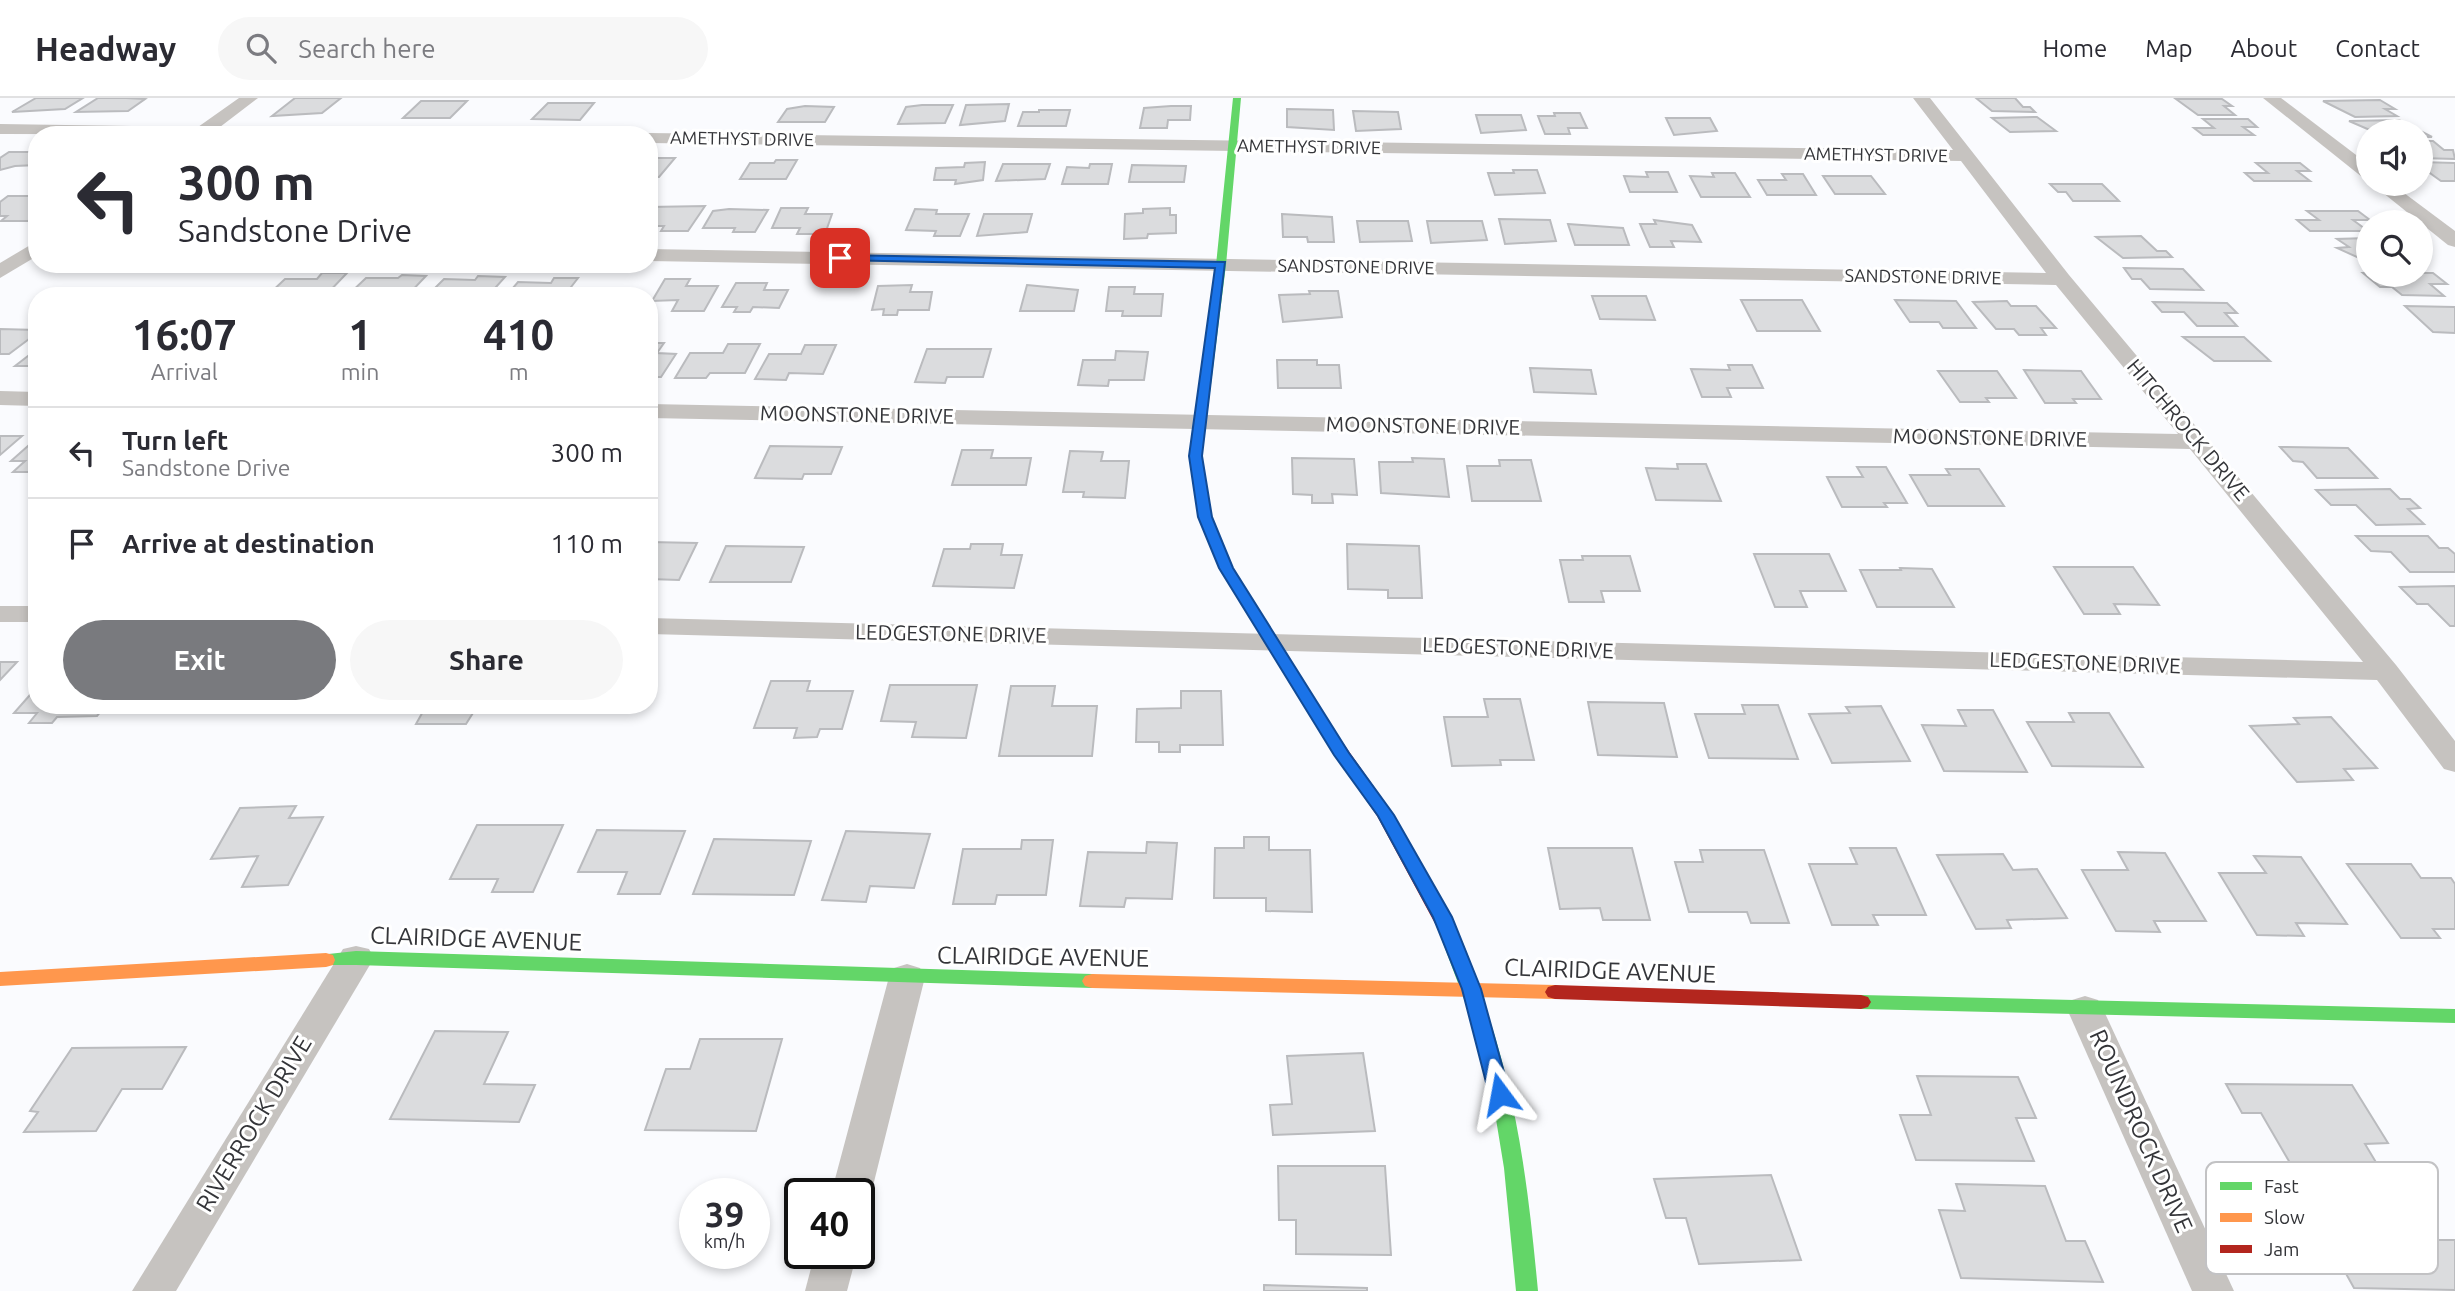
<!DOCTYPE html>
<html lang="en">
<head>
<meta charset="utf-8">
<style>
	body { margin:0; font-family:Ubuntu,sans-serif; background:#f7f7f7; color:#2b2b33; height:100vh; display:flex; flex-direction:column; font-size:26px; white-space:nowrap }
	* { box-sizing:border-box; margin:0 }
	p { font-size:23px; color:#7c7c81 }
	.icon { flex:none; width:38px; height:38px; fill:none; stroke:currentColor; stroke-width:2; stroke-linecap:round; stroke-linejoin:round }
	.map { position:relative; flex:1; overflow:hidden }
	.details { position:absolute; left:28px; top:189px; width:630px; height:427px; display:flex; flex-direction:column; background:#fff; border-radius:28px; box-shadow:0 4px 10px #0003 }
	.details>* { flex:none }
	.hud { position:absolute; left:28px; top:28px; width:630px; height:147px; border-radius:28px; box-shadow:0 4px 10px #0003; background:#fff; color:#2b2b33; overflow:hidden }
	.buttons { position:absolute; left:2356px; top:21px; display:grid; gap:14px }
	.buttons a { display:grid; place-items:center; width:77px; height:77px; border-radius:50%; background:#fff; box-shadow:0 4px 10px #0003; font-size:35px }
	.speed { position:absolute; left:679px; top:1080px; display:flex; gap:14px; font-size:35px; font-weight:700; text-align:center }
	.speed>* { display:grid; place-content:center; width:91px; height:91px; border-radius:50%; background:#fff; box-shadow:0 4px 10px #0003; line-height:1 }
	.speed small { font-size:18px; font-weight:400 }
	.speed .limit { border:4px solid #111; border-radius:10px; background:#fff; color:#111 }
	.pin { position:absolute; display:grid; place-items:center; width:60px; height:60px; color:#fff; margin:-30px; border-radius:14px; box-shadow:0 4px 10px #0006 }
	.me { position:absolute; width:77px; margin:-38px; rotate:347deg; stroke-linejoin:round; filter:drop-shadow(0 0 5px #0008) }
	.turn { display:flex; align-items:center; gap:24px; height:147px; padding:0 35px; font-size:32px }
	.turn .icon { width:91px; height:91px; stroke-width:2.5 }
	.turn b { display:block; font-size:49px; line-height:60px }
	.eta { display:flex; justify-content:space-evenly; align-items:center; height:119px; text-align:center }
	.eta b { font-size:42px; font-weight:600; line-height:49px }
	.action { display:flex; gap:14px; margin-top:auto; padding:14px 35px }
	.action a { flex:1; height:80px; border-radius:42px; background:#797a7e; color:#fff; font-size:28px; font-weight:600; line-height:80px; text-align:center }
	.action a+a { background:#f7f7f7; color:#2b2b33 }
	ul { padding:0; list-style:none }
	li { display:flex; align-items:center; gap:21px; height:91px; padding:0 35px; border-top:2px solid #e1e1e2 }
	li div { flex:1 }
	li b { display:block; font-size:26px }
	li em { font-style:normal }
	header { display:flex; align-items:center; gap:42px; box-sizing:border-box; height:98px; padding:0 35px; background:#fff; border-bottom:2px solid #e1e1e2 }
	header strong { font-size:33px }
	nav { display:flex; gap:38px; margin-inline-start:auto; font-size:24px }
	.search { width:490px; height:63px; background:#f7f7f7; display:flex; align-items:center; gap:18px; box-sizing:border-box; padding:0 24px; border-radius:38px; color:#7c7c81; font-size:26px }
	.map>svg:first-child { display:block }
	.building { fill:#dbdcde; stroke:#babbbe; stroke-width:2 }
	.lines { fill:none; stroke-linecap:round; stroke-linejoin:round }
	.street { fill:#c6c3c0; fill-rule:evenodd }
	.fast { fill:#63d668; fill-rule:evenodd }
	.slow { fill:#ff974d; fill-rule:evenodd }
	.jam { fill:#b3261e; fill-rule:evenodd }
	.route { fill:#1a73e8; stroke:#114b97; stroke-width:2 }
	.labels { text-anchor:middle; stroke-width:6; stroke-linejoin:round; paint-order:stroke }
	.far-street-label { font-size:18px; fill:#343539; stroke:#fff }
	.street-label { font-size:21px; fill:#343539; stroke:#fff }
	.near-street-label { font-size:24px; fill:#343539; stroke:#fff }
	.key { fill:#fff; stroke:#c2c2c4; stroke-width:2 }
	.key-label { font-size:19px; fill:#343539 }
</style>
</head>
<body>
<header>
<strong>Headway</strong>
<div class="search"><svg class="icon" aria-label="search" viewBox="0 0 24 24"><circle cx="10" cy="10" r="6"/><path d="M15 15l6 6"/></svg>Search here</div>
<nav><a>Home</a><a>Map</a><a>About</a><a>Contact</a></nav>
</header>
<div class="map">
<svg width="2455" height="1193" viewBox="0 0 2455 1193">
	<rect width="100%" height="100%" fill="#fafbfe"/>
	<g class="building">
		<path d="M36 0H83L65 11 12 14Z"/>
		<path d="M98 0H126L145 1 128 13 76 14Z"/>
		<path d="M295 0H341L322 15 272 18Z"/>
		<path d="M1976 0H2015L2023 9H2030L2035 14 1992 13Z"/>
		<path d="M2176 1H2222L2232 8H2224L2235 17H2198Z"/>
		<path d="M2380 2 2395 11H2385L2397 18 2355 19 2323 3Z"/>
		<path d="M421 3H467L450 20H403Z"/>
		<path d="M548 5H594L580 22 532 21Z"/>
		<path d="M1009 6 1005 23 960 27 966 7Z"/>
		<path d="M922 7H953L945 25 898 26 906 9Z"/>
		<path d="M805 8 834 9 825 24H778L787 11Z"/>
		<path d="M1171 8H1191L1190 22H1168L1167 30H1140L1144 10Z"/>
		<path d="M1287 11 1333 12 1334 32 1287 29Z"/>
		<path d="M1039 12H1070L1066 28H1018L1023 14H1039Z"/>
		<path d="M1353 13 1398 14 1401 31 1356 33Z"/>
		<path d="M1554 15H1580L1587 30H1568L1570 36H1545L1538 18H1555Z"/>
		<path d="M1476 17H1521L1526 32 1481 35Z"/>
		<path d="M2037 19 2056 33 2010 34 1992 20Z"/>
		<path d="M1666 20H1710L1717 33 1674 37Z"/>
		<path d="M2203 21H2248L2257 29H2243L2254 37H2203L2194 30H2214Z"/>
		<path d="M2399 22 2432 39H2420V33H2372L2349 23Z"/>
		<path d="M2420 43H2433L2444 52H2453L2455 61 2420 60Z"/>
		<path d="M9 54H37V67L15 68 0 72V60Z"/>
		<path d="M652 60H675L659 79H649Z"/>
		<path d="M776 62H797L786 81H740L750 65H774Z"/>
		<path d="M985 64 983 82 955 86 956 82H934L936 70 964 69 965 65Z"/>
		<path d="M2420 64 2455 65V83H2441L2427 73H2420Z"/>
		<path d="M2256 65H2300L2310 73H2297L2310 83H2254L2245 75H2268Z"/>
		<path d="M1003 66H1050L1045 81 996 83Z"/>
		<path d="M1090 66H1112L1108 86H1062L1067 69 1089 70Z"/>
		<path d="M1132 67 1186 68 1184 84H1129Z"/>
		<path d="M1513 72H1537L1545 95 1495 97 1488 75H1514Z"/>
		<path d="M1646 74H1668L1677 94H1630L1624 78 1648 79Z"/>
		<path d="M1712 75H1735L1750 99H1701L1690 78 1714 79Z"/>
		<path d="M1782 76H1803L1816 97H1767L1758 82H1786Z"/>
		<path d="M1823 78H1871L1885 96H1835Z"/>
		<path d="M2050 86H2102L2119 103H2073L2066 94H2058Z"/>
		<path d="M8 98H37V116L28 123H1L7 118H0V104Z"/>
		<path d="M705 108 688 133H661L664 128H649V109Z"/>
		<path d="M781 110H808L805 116H832L825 136H797L800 130H772Z"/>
		<path d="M1170 110V117H1176V135L1148 136 1147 140 1124 141 1125 116 1143 115V111Z"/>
		<path d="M729 111 768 112 755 134H733L735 130H703L713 113Z"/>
		<path d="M915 111 937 112 936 116H969L960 138H934L936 133 906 132Z"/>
		<path d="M2307 113H2358L2370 122H2353L2368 133H2310L2297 122H2319Z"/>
		<path d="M984 116H1032L1027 134 977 138Z"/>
		<path d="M1282 116 1332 119 1334 144H1308L1307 139H1283Z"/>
		<path d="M1499 121 1550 122 1556 143 1505 146Z"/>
		<path d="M1654 122 1692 127 1701 144 1671 143 1674 149H1650L1640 126H1656Z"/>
		<path d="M1357 123H1408L1412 143 1360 144Z"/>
		<path d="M1427 123H1482L1487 142 1431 145Z"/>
		<path d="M1568 126 1623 130 1629 147H1575Z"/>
		<path d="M2141 138 2157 153H2166L2172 159 2123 160 2096 139Z"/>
		<path d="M2368 140V164L2337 150 2349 149 2337 141Z"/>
		<path d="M2124 170 2183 171 2203 192 2150 191 2141 181H2132Z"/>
		<path d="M322 175H347L325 198H267L285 181H317Z"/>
		<path d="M2363 175H2433L2447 186H2430L2444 198 2402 197 2392 189H2380Z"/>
		<path d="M402 177 426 178 407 198H347L366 180H398Z"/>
		<path d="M478 178 505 179 488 198H427L444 181 475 182Z"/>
		<path d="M554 180H578L564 198H506L518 184 551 185Z"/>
		<path d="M665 181H690L686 188H718L704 213H672L678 202 652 203Z"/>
		<path d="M736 185H767L764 192H788L779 210 753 209 750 214H734L737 209H722Z"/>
		<path d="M912 187 910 194H932L929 212H898L897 217H883L884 211 872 212 878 188Z"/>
		<path d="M1027 187 1078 192 1074 213H1020Z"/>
		<path d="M1109 189H1135L1134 196H1163L1161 218H1122L1123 213H1106Z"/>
		<path d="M1309 193H1338L1342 219 1283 224 1279 197 1310 196Z"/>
		<path d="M1592 198H1646L1655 222 1600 221Z"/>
		<path d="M1741 202H1802L1820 233H1757Z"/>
		<path d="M1895 202 1956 203 1976 230H1943L1939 224H1910Z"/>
		<path d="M2007 203 2011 208H2036L2056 230H2041L2046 237H2019L2014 231H1996L1973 204Z"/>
		<path d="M2153 204 2227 205 2237 215H2225L2237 228H2197L2184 214H2162Z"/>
		<path d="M2405 208 2455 209V235L2433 234Z"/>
		<path d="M0 231 37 232V235L9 256H0Z"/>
		<path d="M2183 239H2244L2270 263H2214Z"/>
		<path d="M649 245H664L657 255 676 256 661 279H649Z"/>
		<path d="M728 246H760L745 275H710L706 280H675L690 255H723Z"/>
		<path d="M805 247H836L823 276 789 275 786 282 755 281 769 256H801Z"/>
		<path d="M37 251V268H15Z"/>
		<path d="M927 251H991L983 279H947L945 285 915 284Z"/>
		<path d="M1116 253 1148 254 1144 282H1109L1108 288 1078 287 1083 262H1115Z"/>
		<path d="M1277 262H1317V267H1339L1341 290H1278Z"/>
		<path d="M1728 267H1752L1763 290H1727L1731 299H1702L1691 271 1730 272Z"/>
		<path d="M1530 270 1591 272 1596 296 1534 294Z"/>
		<path d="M2024 272 2081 273 2101 301H2073L2076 305H2045Z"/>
		<path d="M1938 273H1997L2016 300H1986L1989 304H1960Z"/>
		<path d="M0 338H22L0 357Z"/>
		<path d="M37 340V374H13L25 363H11Z"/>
		<path d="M770 348 842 349 831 376H804L802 381 755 380Z"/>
		<path d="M2280 349 2348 350 2377 380H2317L2303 364 2293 363Z"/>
		<path d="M962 352H993L991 360H1031L1026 387H952Z"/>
		<path d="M1070 353 1103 354 1101 363H1129L1125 400 1083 399 1084 394H1063Z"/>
		<path d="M1292 360 1354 361 1357 397 1332 396 1333 405H1312V397L1293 396Z"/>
		<path d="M1412 360 1444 361 1449 399 1381 395 1379 364H1413Z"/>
		<path d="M1499 362H1531L1541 403H1472L1467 368H1500Z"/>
		<path d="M1677 366H1706L1721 403 1656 402 1646 370 1678 371Z"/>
		<path d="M1857 369H1886L1907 405H1884L1887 409H1842L1827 379H1863Z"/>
		<path d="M1946 371H1979L2004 408H1928L1910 377H1950Z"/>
		<path d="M2390 391 2400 401H2410L2420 410 2408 411 2424 426 2376 427 2356 407H2331L2316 392Z"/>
		<path d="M2356 438H2428L2439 450H2448L2455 456V474H2410L2391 454 2371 453Z"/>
		<path d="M649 444 697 445 679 482 649 481Z"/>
		<path d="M971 446H1003L1001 457H1022L1014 490 933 488 944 451H970Z"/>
		<path d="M1347 446 1419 448 1422 500H1388V492L1348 491Z"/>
		<path d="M726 448 804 449 791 484H710Z"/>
		<path d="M1754 456H1829L1846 493H1800L1807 509H1775Z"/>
		<path d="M1582 458H1630L1640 493H1601L1604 504H1569L1560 462H1583Z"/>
		<path d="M2054 469H2133L2159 507 2114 506 2120 516H2084Z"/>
		<path d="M1900 470 1932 471 1954 509H1877L1860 472H1901Z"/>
		<path d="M2455 488V528H2450L2428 506H2417L2400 489Z"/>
		<path d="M0 564H17L0 582Z"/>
		<path d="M771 583H810L807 593H853L842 631H820L817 639 794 640 797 630H754Z"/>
		<path d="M890 587H977L966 640 912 639 916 624 881 623Z"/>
		<path d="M1011 588H1055L1052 608H1097L1092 658H999Z"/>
		<path d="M37 589V607H106L97 618 57 619 52 625H29L37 615H14Z"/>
		<path d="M1181 593H1221L1223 647H1180V654H1159V644H1136L1137 611 1181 610Z"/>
		<path d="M1484 601H1520L1534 662H1500L1501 667 1452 668 1444 619H1488Z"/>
		<path d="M1588 604 1664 605 1677 659 1598 657Z"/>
		<path d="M391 607H478L466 626H416L425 610 390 609Z"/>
		<path d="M1742 607H1778L1798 661 1709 660 1695 616H1745Z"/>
		<path d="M1881 608 1910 663 1832 665 1809 616 1850 615 1846 609Z"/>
		<path d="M1958 612H1993L2027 674 1944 673 1922 627 1966 628Z"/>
		<path d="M2069 615H2109L2143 669 2052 668 2027 624H2074Z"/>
		<path d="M2331 619 2377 670 2344 671 2353 682 2297 684 2250 628 2299 626 2294 620Z"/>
		<path d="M296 708 289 720 323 719 288 787 242 789 258 758 211 761 240 710Z"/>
		<path d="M477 727H563L533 794H492L498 781H450Z"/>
		<path d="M597 732 685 733 660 796H618L627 774H578Z"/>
		<path d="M846 733 930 736 914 790 870 788 866 804 822 802Z"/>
		<path d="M1244 739H1269V752H1310L1312 814 1266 813V800H1214L1215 750H1244Z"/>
		<path d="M714 741 811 743 794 797 693 796Z"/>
		<path d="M1022 742H1053L1046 797H997L995 806H953L963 751H1021Z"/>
		<path d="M1147 744 1177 745 1172 801 1126 800 1124 809 1080 808 1088 754 1146 755Z"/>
		<path d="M1548 750H1632L1650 822H1603L1600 810 1560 811Z"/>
		<path d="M1850 750H1896L1926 817H1873L1878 827H1832L1809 766H1857Z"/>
		<path d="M1700 752H1764L1789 825H1751L1747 814H1689L1675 764H1703Z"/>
		<path d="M2118 754 2165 755 2206 823H2154L2160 834 2116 833 2082 772H2128Z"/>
		<path d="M2003 756 2013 772 2037 771 2067 820 2007 822 2011 830 1976 831 1937 757Z"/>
		<path d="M2254 758 2301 759 2347 826 2296 825 2304 838 2257 837 2219 775H2266Z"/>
		<path d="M2347 766H2411L2421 780H2451L2455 786V831H2433L2440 840H2401Z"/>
		<path d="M435 933 508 934 484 986 535 987 519 1024 390 1021Z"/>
		<path d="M700 941H782L756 1033 645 1032 666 971H690Z"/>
		<path d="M186 949 162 991H122L96 1033 24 1034 38 1014 30 1013 72 950Z"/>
		<path d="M1363 955 1375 1033 1273 1037 1270 1007 1292 1006 1287 958Z"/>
		<path d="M1917 978 2018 979 2036 1020H2016L2034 1063 1916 1062 1900 1017H1931Z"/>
		<path d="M2226 986 2352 987 2388 1045 2365 1046 2380 1071 2293 1070 2261 1015H2242Z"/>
		<path d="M1278 1068H1385L1391 1157 1296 1156V1122H1279Z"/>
		<path d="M1771 1077 1801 1162 1699 1166 1686 1120H1666L1654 1081Z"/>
		<path d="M1956 1086 2045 1088 2066 1143H2085L2103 1184 1961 1180 1939 1112 1965 1113Z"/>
		<path d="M2287 1095 2394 1096 2422 1142H2455V1192L2354 1190 2325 1138 2311 1137Z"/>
		<path d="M1264 1187 1367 1190V1193H1264Z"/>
	</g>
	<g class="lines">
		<g class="street">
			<path d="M239 0H258L220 29 422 32 431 37 0 36V26L198 29Z"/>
			<path d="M1913 0H1930L2069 177 2396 567 2455 643V674L2444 671 2377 582 649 536V520L2363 564 2190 351 649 320V306L2178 336 2056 187 649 163V151L2046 175 1961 63 649 45V37H643L649 35 1953 52Z"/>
			<path d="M2263 0H2281L2368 66V80L2362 79Z"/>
			<path d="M2372 86H2392L2455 133V149L2448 147Z"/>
			<path d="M37 143V158L0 180V165Z"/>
			<path d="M0 293 37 294V308L0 307Z"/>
			<rect x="0" y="508" width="37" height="16"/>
			<path d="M356 848 369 851 374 860 176 1193H132L343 851Z"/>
			<path d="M907 866 920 870 925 879 871 1096 865 1108 859 1110V1096H831L889 879 894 870Z"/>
			<path d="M2085 898 2098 902 2103 911 2234 1193H2192L2067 911 2072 902Z"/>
			<path d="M815 1155H857L847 1193H805Z"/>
		</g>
		<g class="fast">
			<path d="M1233 0H1241L1226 167 1202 358 1212 419 1233 470 1338 638 1330 643 1322 638 1219 470 1198 419 1190 358 1216 167Z"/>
			<path d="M1446 823 1453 825C1466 847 1474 875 1482 899 1518 1000 1528 1088 1538 1193H1516L1504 1070 1494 1009 1470 917 1437 829 1439 825Z"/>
			<path d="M356 853 1092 876 1099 878 1102 883 1099 888 1092 890 356 867H319L317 862 319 857Z"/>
			<path d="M1861 897 2455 911V925L1861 911 1854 909 1851 904 1854 899Z"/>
		</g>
		<g class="slow">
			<path d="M326 855 333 857 335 862 333 867 326 869 0 888V874Z"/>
			<path d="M1092 876 1555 887 1562 889 1565 894 1562 899 1555 901 1092 890 1085 888 1082 883 1085 878Z"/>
		</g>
		<g class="jam">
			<path d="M1330 633 1336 635 1394 717 1455 829 1453 833H1439L1377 718 1322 638Z"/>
			<path d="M1555 887 1861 897 1868 899 1871 904 1868 909 1861 911 1555 901 1548 899 1545 894 1548 889Z"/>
		</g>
	</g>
	<path class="route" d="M840 157 1225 164 1202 358 1212 419 1233 470 1349 655 1394 717 1452 819 1481 891 1510 996 1507 1002H1492L1489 996 1462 891 1433 819 1378 718 1334 657 1219 470 1198 419 1189 358 1215 170 836 162 834 160Z"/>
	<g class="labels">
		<g class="far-street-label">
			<text transform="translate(742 41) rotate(1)" y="6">AMETHYST DRIVE</text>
			<text transform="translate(1309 49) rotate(1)" y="6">AMETHYST DRIVE</text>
			<text transform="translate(1876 57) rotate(1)" y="6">AMETHYST DRIVE</text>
			<text transform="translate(1356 169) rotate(1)" y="6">SANDSTONE DRIVE</text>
			<text transform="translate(1923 179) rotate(1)" y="6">SANDSTONE DRIVE</text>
		</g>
		<g class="street-label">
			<text transform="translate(857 317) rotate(1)" y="7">MOONSTONE DRIVE</text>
			<text transform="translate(1423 328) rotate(1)" y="7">MOONSTONE DRIVE</text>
			<text transform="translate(2188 332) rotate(50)" y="7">HITCHROCK DRIVE</text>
			<text transform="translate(1990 340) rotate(1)" y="7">MOONSTONE DRIVE</text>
			<text transform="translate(951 536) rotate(1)" y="7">LEDGESTONE DRIVE</text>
			<text transform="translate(1518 550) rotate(2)" y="7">LEDGESTONE DRIVE</text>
			<text transform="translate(2085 565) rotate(2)" y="7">LEDGESTONE DRIVE</text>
		</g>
		<g class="near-street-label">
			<text transform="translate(476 841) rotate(2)" y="8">CLAIRIDGE AVENUE</text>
			<text transform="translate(1043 859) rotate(1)" y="8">CLAIRIDGE AVENUE</text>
			<text transform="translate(1610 873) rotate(2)" y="8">CLAIRIDGE AVENUE</text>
			<text transform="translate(254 1026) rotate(-59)" y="8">RIVERROCK DRIVE</text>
			<text transform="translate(2141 1033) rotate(66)" y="8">ROUNDROCK DRIVE</text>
		</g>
	</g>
	<rect x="2206" y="1064" width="232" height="112" rx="10" class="key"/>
	<rect x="2220" y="1084" width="32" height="8" fill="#63d668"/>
	<rect x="2220" y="1115" width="32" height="9" fill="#ff974d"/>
	<rect x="2220" y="1147" width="32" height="8" fill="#b3261e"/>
	<g class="key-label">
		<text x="2264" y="1095">Fast</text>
		<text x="2264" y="1126">Slow</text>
		<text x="2264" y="1158">Jam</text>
	</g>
</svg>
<div class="buttons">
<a><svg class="icon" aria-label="sound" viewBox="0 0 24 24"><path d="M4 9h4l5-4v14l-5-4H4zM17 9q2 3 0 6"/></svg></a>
<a><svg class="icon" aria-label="search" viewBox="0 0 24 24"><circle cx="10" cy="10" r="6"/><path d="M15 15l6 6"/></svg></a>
</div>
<div class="speed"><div>39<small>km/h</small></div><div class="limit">40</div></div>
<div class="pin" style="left:840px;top:160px;background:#d93025"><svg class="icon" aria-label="arrive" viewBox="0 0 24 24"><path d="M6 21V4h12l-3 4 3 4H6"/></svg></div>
<svg class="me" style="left:1500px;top:996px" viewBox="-20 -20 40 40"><path d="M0-17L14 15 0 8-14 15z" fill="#1a73e8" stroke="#fff" stroke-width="4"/></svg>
<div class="hud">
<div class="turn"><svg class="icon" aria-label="left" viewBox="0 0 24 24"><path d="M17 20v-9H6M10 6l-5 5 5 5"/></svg><div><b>300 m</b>Sandstone Drive</div></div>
</div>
<section class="details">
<div class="eta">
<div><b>16:07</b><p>Arrival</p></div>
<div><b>1</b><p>min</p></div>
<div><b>410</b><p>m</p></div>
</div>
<ul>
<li><svg class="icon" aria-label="left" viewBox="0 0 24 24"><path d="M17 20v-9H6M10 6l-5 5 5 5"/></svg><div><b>Turn left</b><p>Sandstone Drive</p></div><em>300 m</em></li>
<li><svg class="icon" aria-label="arrive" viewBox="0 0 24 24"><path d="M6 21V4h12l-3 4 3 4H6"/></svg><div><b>Arrive at destination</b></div><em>110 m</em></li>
</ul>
<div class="action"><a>Exit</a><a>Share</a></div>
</section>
</div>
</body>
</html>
